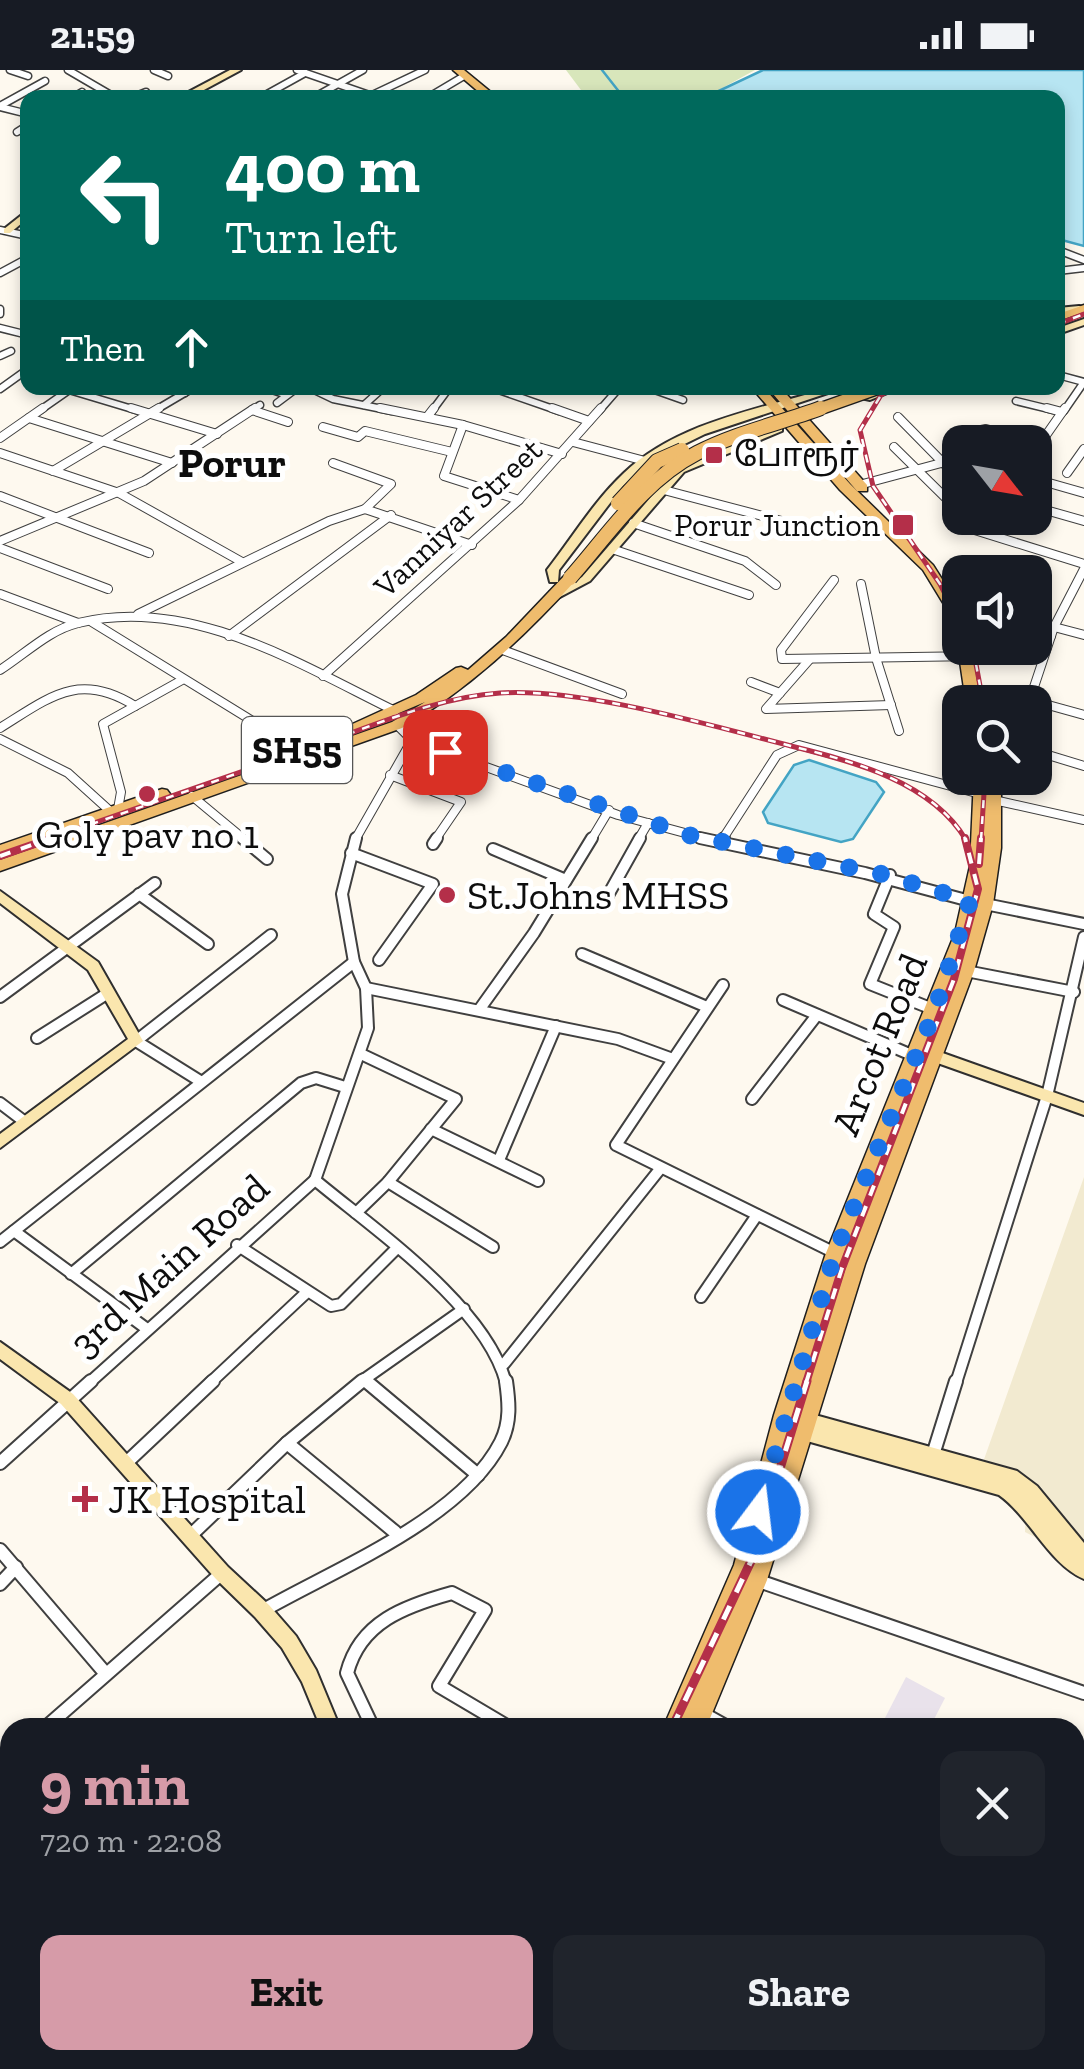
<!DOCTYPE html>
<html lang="en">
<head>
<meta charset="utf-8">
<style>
	body { margin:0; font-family:"Zilla Slab","Noto Sans Tamil",serif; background:#20242c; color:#f1f3f6; height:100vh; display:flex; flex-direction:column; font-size:38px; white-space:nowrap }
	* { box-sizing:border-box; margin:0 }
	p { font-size:32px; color:#9ea1a6 }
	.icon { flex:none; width:55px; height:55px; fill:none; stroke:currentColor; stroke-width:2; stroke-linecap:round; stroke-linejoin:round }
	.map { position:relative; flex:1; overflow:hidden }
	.drawer { position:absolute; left:0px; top:1648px; width:1085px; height:352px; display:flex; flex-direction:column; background:#171b24; border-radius:30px 30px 0 0; box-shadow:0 5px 15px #0003 }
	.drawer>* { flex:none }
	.guide { position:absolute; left:20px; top:20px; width:1045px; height:305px; border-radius:20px; box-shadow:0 5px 15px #0003; background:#00695c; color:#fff; overflow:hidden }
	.needle { width:65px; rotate:121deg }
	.tools { position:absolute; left:942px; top:355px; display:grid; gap:20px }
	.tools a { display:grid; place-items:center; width:110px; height:110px; border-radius:20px; background:#171b24; box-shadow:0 5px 15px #0003; font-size:50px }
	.pin { position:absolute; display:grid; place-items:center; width:85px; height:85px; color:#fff; margin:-42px; border-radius:20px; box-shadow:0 5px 15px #0006 }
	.me { position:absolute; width:110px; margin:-55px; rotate:15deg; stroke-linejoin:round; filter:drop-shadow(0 0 8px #0008) }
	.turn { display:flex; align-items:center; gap:35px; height:210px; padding:0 40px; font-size:45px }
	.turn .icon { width:130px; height:130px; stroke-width:2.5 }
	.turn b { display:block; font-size:70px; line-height:85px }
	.then { display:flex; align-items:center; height:95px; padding:0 40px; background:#0003; gap:20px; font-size:38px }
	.round { display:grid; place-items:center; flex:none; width:105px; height:105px; border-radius:20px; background:#20242c }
	.overview { display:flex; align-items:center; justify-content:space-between; height:170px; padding:0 40px }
	h1 { font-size:60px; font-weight:800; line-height:75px; color:#d69ba8 }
	.action { display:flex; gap:20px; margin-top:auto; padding:20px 40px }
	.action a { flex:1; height:115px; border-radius:20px; background:#d69ba8; color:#111; font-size:40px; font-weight:800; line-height:115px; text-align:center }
	.action a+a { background:#20242c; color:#f1f3f6 }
	.status { display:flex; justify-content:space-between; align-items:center; height:70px; padding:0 50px; background:#171b24; direction:ltr }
	.status svg { height:28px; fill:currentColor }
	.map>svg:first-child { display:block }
	.industrial { fill:#e9e2eb }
	.farmland { fill:#f2ead0 }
	.green { fill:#d8e6bb }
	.water { fill:#b7e5f2; stroke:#43a4c4; stroke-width:2.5 }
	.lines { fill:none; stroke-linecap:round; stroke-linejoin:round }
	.stream { stroke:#43a4c4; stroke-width:2.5 }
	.street-far3-casing { stroke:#404040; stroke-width:9 }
	.street-far2-casing { stroke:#404040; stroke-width:10 }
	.street-far1-casing { stroke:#404040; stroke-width:14 }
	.street-casing { stroke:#404040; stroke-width:16 }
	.secondary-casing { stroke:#2f2f2f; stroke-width:4 }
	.primary-casing { stroke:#1e1e1e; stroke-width:3 }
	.street-far3 { stroke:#fff; stroke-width:6 }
	.street-far2 { stroke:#fff; stroke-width:8 }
	.street-far1 { stroke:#fff; stroke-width:10 }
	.street { stroke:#fff; stroke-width:12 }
	.secondary { fill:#fae6ae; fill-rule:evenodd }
	.primary { fill:#efbc6d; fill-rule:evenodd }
	.rail-far2-casing { stroke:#b42f49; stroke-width:5 }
	.rail-far1-casing { stroke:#b42f49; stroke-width:8 }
	.rail-casing { stroke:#b42f49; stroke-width:9 }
	.rail-far2 { stroke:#fff; stroke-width:2.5; stroke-dasharray:8; stroke-linecap:butt }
	.rail-far1 { stroke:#fff; stroke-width:4; stroke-dasharray:11; stroke-linecap:butt }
	.rail { stroke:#fff; stroke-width:5; stroke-dasharray:15; stroke-linecap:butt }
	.primary-bridge-far1-casing { stroke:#1e1e1e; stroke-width:14; stroke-linecap:butt }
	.primary-bridge-casing { stroke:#1e1e1e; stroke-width:16; stroke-linecap:butt }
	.primary-bridge-far1 { stroke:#efbc6d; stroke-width:11 }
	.primary-bridge { stroke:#efbc6d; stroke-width:14 }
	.route { stroke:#1a73e8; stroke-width:18; stroke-dasharray:0 32.4 }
	.poi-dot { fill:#b42f49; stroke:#fff; stroke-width:4 }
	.labels { text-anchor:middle; stroke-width:10; stroke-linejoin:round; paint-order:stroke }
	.far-poi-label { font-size:32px; fill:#0d0d0d; stroke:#fff; text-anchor:start }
	.far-street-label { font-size:32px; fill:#0d0d0d; stroke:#fff }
	.shield { fill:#fff; stroke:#565656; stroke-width:2.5 }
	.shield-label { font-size:38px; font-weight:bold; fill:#0d0d0d }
	.poi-label { font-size:40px; fill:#0d0d0d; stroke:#fff; text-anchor:start }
	.street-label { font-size:40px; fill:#0d0d0d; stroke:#fff }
	.far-district-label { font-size:42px; font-weight:bold; fill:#0d0d0d; stroke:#fff }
</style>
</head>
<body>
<div class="status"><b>21:59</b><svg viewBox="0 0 49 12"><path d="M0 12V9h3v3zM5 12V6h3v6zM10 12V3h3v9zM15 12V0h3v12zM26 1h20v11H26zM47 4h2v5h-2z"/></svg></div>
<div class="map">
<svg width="1084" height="1999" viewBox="0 0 1084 1999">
	<rect width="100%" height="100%" fill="#fef9ef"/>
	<path class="industrial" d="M906 1607 945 1628 930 1657H899L885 1648Z"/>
	<path class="farmland" d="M1084 1107V1492L1025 1462 1027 1415 982 1395Z"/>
	<path class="green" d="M566 0H755L706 27 587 28Z"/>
	<g class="water">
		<path d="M763 0H1084V176L1058 169V28L706 27Z"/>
		<path d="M809 690 876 712 884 722 853 769 841 772 768 753 763 742 794 695Z"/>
	</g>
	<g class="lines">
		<path class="stream" d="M602 0 624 28"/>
		<g class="street-far3-casing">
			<g id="street-far3">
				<path d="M10 0 28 6"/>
				<path d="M68 0 116 28"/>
				<path d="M154 0 168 6"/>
				<path d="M297 0 378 28"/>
				<path d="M368 27 425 0"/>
				<path d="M72 28 82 22"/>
				<path d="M131 28 146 22"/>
				<path d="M260 28 305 3"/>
				<path d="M313 28 363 0"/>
				<path d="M427 28 464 6"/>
				<path d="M0 36 45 11"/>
				<path d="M0 37 28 44"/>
				<path d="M17 62 28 55"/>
				<path d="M0 160 28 166"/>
				<path d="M1058 180 1084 190"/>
				<path d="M1058 201 1084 198"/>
				<path d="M0 203 28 188"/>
				<path d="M0 239V244"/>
				<path d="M0 258 28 265"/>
				<path d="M0 286 11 281"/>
				<path d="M1058 305 1084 312 1064 341"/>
				<path d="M168 318 185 323"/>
				<path d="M266 318 287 325"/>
				<path d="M310 318 333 329 392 341"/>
				<path d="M493 318 559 341"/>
				<path d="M649 318 683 330"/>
				<path d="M0 319 28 299"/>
				<path d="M69 320 139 341"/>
				<path d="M1016 331 1057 341"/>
				<path d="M277 333 297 318"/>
				<path d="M364 335 383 318"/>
				<path d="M39 341 72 318"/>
				<path d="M154 341 193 318"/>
				<path d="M251 341 260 335"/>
				<path d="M432 341 449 318"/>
				<path d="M599 341 619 318"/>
			</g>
		</g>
		<g class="street-far2-casing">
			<g id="street-far2">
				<path d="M131 338 217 364"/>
				<path d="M380 338 463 355 562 384"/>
				<path d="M552 338 589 351"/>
				<path d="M1047 338 1062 342"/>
				<path d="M252 340 288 352"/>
				<path d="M427 347 434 338"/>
				<path d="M898 347 960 410"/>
				<path d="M29 348 172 393"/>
				<path d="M463 355 444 406 519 430"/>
				<path d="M323 357 358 367 365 361 452 382"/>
				<path d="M0 368 43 338"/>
				<path d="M573 372 645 391"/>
				<path d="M960 373 953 366 986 359 1031 372"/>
				<path d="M894 377 960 442"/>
				<path d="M1035 381 1065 338"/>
				<path d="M0 383 119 423 242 492"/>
				<path d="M333 393 391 414 365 439"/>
				<path d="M53 401 159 338"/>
				<path d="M1067 403 1084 379"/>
				<path d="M1035 409 1084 423"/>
				<path d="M859 415 960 388"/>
				<path d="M660 419 797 455"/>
				<path d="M0 426 149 483"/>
				<path d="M1035 437 1084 451"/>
				<path d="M633 453 745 491 776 515"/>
				<path d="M965 457 1084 494"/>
				<path d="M0 471 144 411 255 338"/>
				<path d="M0 478 108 519"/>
				<path d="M612 479 749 525"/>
				<path d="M834 510 781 580 782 589 978 586"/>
				<path d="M861 514 876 588 899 661"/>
				<path d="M0 524 78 553"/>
				<path d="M138 544 329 451 365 439 472 475"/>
				<path d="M92 552 298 679"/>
				<path d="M1054 557 1084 565"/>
				<path d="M1035 562 1051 566"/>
				<path d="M229 566 391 445"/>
				<path d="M500 579 622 624"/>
				<path d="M809 590 766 639 891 635"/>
				<path d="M0 600C25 584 49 560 78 553 189 525 299 594 395 641"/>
				<path d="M323 606 519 430 601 338"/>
				<path d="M751 612 780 623"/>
				<path d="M1030 630 1084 645"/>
				<path d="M1029 632 1054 557 1084 499"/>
				<path d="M397 655 412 670 618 745 711 770"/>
				<path d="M0 658C50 627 79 601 135 636"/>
				<path d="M0 669 68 703 110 741"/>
				<path d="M1035 681 1084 696"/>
				<path d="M390 705 461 732 435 770"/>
				<path d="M993 723 1008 718 1011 708"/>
				<path d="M192 726 245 770"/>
				<path d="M994 730 1084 750"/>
				<path d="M118 739 121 722 103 654 182 610"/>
				<path d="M355 770 412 670"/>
				<path d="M591 770 609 740"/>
				<path d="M638 770 648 753"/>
				<path d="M722 770 777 685 799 675 984 725"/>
			</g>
		</g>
		<g class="street-far1-casing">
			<g id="street-far1">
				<path d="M242 768 267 789"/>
				<path d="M700 768 865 803 970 831"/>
				<path d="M722 771 724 768"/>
				<path d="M433 774 437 768"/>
				<path d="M493 779 566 810"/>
				<path d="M351 783 433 814 379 890"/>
				<path d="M890 805 874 844 894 857 870 914 935 940"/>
				<path d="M139 824 208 874"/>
				<path d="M607 827 640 768"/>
				<path d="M985 834 1084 854"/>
				<path d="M582 884 707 937"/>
				<path d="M966 901 1074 922"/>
				<path d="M723 915 616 1075 835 1183"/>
				<path d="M366 918 618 969 670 988"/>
				<path d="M0 927 155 813"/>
				<path d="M783 930 914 986"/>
				<path d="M479 940 534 863 592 768"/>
				<path d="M37 968 108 923"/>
				<path d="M200 1011 136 971 271 865"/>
				<path d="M752 1029 817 945"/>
				<path d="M0 1033 25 1052"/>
				<path d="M431 1059 538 1111"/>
				<path d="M499 1090 556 956"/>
				<path d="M315 1110 368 958 366 918 354 892 342 824 356 768"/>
				<path d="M315 1110C375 1160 486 1236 506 1313"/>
				<path d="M388 1112 493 1177"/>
				<path d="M356 1143 388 1112 456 1029 361 984"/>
				<path d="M14 1161 147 1259"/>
				<path d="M0 1172 354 892"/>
				<path d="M237 1175 331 1236 341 1234 396 1179"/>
				<path d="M71 1204 301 1013 316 1008 345 1017"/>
				<path d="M701 1227 757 1145"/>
				<path d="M504 1294 660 1099"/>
				<path d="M364 1309 369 1313"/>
				<path d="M89 1313 315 1110"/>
				<path d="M210 1313 306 1223"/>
				<path d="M359 1313 464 1239"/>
				<path d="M956 1313 1047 1026 1084 867"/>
			</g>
		</g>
		<g class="street-casing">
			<g id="street">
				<path d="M366 1311 478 1405"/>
				<path d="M287 1373 395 1462"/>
				<path d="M932 1388 956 1311"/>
				<path d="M0 1393 91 1311"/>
				<path d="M125 1394 213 1311"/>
				<path d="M190 1466 287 1373 362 1311"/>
				<path d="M0 1480 106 1604"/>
				<path d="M756 1510 1084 1623"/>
				<path d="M0 1514 16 1497"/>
				<path d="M262 1541C335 1499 462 1449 501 1372 511 1352 509 1332 506 1311"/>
				<path d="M702 1643 729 1658"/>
				<path d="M45 1658 222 1503"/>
				<path d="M373 1658 347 1603C360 1552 405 1536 452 1523L485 1540 439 1616 510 1658"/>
				<path d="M0 1699 10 1690"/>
				<path d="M1075 1839 1078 1822"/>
				<path d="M0 1889 10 1875"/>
				<path d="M1075 1889 1084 1899"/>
				<path d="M667 1990 680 1999"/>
				<path d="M998 1990 1013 1999"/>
				<path d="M35 1999 43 1993 54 1999"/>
				<path d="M294 1999 300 1990"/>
			</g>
		</g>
		<g class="secondary-casing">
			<g id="secondary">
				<path d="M230 0H241L189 28H177Z"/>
				<path d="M28 140V148L10 163H4V159Z"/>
				<path d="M1079 236 1083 237V241L1058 244V238Z"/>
				<path d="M1084 249V255L1058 264V258Z"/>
				<path d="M829 318H843L705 364 654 389 623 416 559 500 558 512H550L547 500C572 468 594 431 624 403 678 352 760 339 829 318Z"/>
				<path d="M886 318H900L870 330 861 328Z"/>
				<path d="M778 356 782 357V361L684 402 590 511 558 528H550V522L582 507 676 398Z"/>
				<path d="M0 821 98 892 143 971 0 1078V1064L128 969 88 900 0 833Z"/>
				<path d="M937 981 1084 1033V1045L932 991 930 987Z"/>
				<path d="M0 1272 73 1324 228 1497 269 1535 296 1566 316 1600 340 1658H321L302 1612 282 1578 255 1547 216 1509 61 1334 0 1289Z"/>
				<path d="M797 1340 1017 1401 1037 1416 1084 1473V1509C1049 1494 1030 1447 999 1425L775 1362 772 1357 775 1352 781 1349 790 1352 788 1348 791 1343Z"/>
				<path d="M75 1990H101L96 1999H70Z"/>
				<path d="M398 1990H427L432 1999H403Z"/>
			</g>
		</g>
		<g class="primary-casing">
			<g id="primary">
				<path d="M453 0H464L498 28H486Z"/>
				<path d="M1084 235V242L1058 251V244Z"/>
				<path d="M752 318H764L850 414 933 495 959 536 960 564 953 560 945 536 923 500 840 420Z"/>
				<path d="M773 318H781L867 415V421H857L773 324Z"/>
				<path d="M570 504 575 505V511C523 568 469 619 402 658L0 801V790L392 652 425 632 347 665H337L335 662 416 625 456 598 461 597 468 600 506 567 565 505Z"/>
				<path d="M960 575V578H972L980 632H966L958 578Z"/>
				<path d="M974 708H989V721H998L1001 725V778L993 834 974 901 865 1194 767 1510 706 1658H663L734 1495 774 1345 826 1183 955 863 970 796ZM961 888 847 1194 778 1408 794 1345 844 1183Z"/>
				<path d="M162 719 167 720 170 724 167 728 0 786V775Z"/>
				<path d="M489 1990H538L534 1999H485Z"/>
			</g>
		</g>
		<use href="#street-far3" class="street-far3"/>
		<use href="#street-far2" class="street-far2"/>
		<use href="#street-far1" class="street-far1"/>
		<use href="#street" class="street"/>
		<use href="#secondary" class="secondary"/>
		<use href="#primary" class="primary"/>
		<g class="rail-far2-casing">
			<g id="rail-far2">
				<path d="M1058 254 1084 244"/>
				<path d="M893 318 881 325 860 360 873 416 940 514 960 553"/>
				<path d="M973 578 983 632"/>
				<path d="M45 770C136 739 227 707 318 675 375 655 438 627 500 623 583 618 709 655 791 676 852 691 932 712 966 770"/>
				<path d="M981 770 985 708"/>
			</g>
		</g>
		<g class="rail-far1-casing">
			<g id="rail-far1">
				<path d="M0 786 52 768"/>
				<path d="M979 794 981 768"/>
				<path d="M806 1313 842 1198 954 909 978 819 965 768"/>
			</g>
		</g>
		<g class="rail-casing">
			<g id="rail">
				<path d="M672 1658 752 1489 807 1311"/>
				<path d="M508 1999 512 1990"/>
			</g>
		</g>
		<use href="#rail-far2" class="rail-far2"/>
		<use href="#rail-far1" class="rail-far1"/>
		<use href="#rail" class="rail"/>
		<g class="primary-bridge-far1-casing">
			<path id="primary-bridge-far1" d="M814 341 879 318"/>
		</g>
		<g class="primary-bridge-casing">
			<g id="primary-bridge">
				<path d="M618 433 657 391 682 380"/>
				<path d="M570 508C608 465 644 410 697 383 735 363 781 353 821 338"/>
			</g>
		</g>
		<use href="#primary-bridge-far1" class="primary-bridge-far1"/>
		<use href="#primary-bridge" class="primary-bridge"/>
	</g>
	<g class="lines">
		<path class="route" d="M445 682 688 765 882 804 970 831 935 940 835 1183 758 1442"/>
	</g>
	<g class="poi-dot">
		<rect x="704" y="375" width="20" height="20" rx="5"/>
		<rect x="891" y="443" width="24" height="24" rx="5"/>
		<circle cx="147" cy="724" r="10"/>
		<circle cx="447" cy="825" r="10"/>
		<path d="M80 1414h10v10h10v10h-10v10h-10v-10h-10v-10h10z"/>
	</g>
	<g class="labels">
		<g class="far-poi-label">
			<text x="734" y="396">போரூர்</text>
			<text x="880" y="466" text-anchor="end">Porur Junction</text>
		</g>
		<g class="far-street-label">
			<text transform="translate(458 448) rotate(-43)" y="11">Vanniyar Street</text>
		</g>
		<rect class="shield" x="242" y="647" width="110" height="66" rx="8"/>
		<g class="shield-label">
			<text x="297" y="693">SH55</text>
		</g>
		<g class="poi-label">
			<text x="147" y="778" text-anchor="middle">Goly pav no 1</text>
			<text x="467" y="839">St.Johns MHSS</text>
			<text x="108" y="1443">JK Hospital</text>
		</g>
		<g class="street-label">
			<text transform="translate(879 974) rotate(-68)" y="14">Arcot Road</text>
			<text transform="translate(169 1195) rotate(-42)" y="14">3rd Main Road</text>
		</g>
		<g class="far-district-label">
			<text x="232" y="407">Porur</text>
		</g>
	</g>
</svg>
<div class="tools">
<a><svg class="needle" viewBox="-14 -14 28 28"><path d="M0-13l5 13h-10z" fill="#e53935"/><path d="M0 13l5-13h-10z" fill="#9ea1a6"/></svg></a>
<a><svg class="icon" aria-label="sound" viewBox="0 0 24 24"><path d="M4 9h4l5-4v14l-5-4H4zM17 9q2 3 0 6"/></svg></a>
<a><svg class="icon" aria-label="search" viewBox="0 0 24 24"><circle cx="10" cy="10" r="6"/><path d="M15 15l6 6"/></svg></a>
</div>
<div class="pin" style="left:445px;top:682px;background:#d93025"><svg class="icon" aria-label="arrive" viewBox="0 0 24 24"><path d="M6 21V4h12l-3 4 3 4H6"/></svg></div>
<svg class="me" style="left:758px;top:1442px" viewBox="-20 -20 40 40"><circle r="17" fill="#1a73e8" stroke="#fff" stroke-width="3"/><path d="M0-11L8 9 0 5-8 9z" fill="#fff"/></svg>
<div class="guide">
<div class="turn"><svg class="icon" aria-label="left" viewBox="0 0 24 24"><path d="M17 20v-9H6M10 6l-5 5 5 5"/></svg><div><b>400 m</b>Turn left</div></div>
<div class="then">Then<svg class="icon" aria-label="ahead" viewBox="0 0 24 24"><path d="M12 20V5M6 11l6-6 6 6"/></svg></div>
</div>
<section class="drawer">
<div class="overview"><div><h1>9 min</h1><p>720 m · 22:08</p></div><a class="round"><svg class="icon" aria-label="close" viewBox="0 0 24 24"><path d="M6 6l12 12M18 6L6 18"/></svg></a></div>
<div class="action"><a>Exit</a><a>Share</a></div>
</section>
</div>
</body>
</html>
